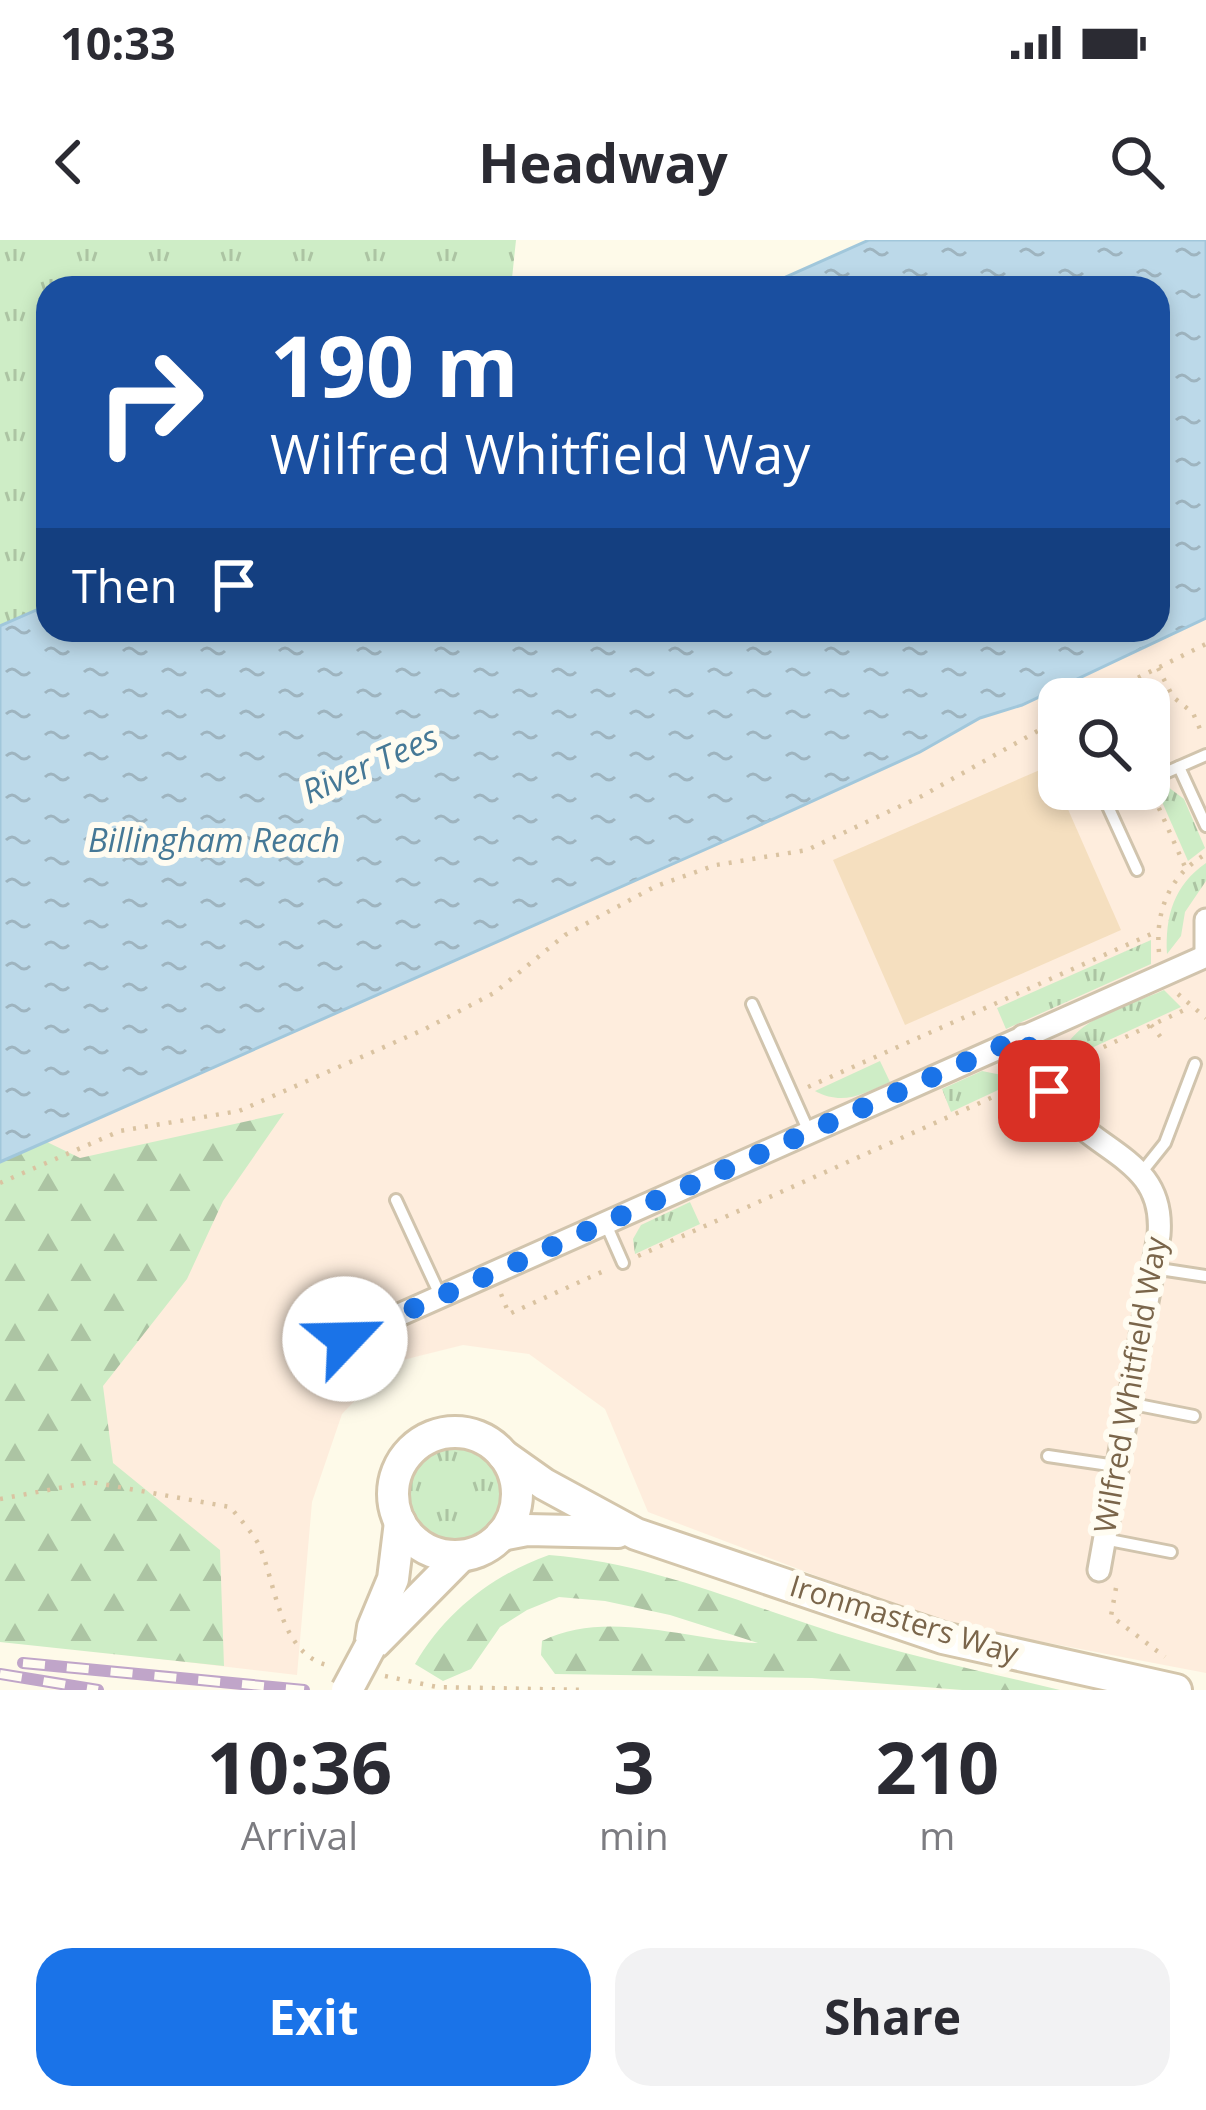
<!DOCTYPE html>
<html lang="en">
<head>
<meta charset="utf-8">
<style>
	body { margin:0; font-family:"Open Sans",sans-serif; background:#f2f2f3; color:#2b2b33; height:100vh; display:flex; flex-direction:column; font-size:45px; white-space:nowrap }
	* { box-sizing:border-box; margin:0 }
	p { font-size:39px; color:#7c7c81 }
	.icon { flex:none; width:66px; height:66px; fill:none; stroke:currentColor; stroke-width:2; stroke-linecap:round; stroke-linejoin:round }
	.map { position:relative; height:1450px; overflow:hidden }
	.side { display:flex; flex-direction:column; background:#fff; flex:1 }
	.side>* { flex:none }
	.top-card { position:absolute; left:36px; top:36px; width:1134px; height:366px; border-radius:36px; box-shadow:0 6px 18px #0003; background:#1a4fa0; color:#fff; overflow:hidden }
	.fabs { position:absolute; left:1038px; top:438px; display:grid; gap:24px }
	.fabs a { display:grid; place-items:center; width:132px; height:132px; border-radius:24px; background:#fff; box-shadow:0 6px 18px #0003; font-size:60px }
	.pin { position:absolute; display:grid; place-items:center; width:102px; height:102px; color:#fff; margin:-51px; border-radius:24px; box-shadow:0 6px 18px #0006 }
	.me { position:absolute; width:132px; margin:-66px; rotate:66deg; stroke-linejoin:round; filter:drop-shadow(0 0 9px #0008) }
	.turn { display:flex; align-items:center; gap:42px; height:252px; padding:0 36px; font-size:54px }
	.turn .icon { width:156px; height:156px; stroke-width:2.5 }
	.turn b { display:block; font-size:84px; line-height:102px }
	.then { display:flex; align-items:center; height:114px; padding:0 36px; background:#0003; gap:24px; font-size:45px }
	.eta { display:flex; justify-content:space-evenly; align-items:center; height:204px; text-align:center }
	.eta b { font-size:72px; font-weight:700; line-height:84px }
	.primary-button { display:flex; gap:24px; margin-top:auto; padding:24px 36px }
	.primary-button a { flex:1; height:138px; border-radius:36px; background:#1a73e8; color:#fff; font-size:48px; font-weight:700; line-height:138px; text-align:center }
	.primary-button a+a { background:#f2f2f3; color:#2b2b33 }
	.status { display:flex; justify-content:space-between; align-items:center; height:84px; padding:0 60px; background:#fff; direction:ltr }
	.status svg { height:33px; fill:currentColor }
	header { display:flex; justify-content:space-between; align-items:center; height:156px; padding:0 36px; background:#fff; font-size:54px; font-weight:700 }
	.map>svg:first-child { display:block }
	.commercial { fill:#feeddd; fill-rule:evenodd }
	.grass { fill:url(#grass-tufts) }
	.forest { fill:url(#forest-firs) }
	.water { fill:url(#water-ripples); stroke:#a1c7db; stroke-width:3 }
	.building { fill:#f5dfbf }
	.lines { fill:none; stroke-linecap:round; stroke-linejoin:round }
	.lane-casing { stroke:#d1c4ad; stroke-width:16 }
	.street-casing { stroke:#d1c4ad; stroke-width:27 }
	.secondary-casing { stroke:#d4c6ab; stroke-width:36 }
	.path { stroke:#dac3a1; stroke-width:4.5; stroke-dasharray:3 9; stroke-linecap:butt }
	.lane { stroke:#fff; stroke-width:10 }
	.street { stroke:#fff; stroke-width:21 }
	.secondary { stroke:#fff; stroke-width:30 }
	.rail-casing { stroke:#c0a5c9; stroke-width:12 }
	.rail { stroke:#fffcf1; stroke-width:8; stroke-dasharray:22; stroke-linecap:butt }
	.secondary-bridge-casing { stroke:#d4c6ab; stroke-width:36; stroke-linecap:butt }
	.secondary-bridge { stroke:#fff; stroke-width:30 }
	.route { stroke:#1a73e8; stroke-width:21; stroke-dasharray:0 37.8 }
	.labels { text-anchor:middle; stroke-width:12; stroke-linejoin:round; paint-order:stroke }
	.street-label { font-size:30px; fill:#7a654a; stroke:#fffcf1 }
	.water-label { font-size:33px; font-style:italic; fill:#457896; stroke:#fffcf1 }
</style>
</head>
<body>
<div class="status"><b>10:33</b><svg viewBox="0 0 49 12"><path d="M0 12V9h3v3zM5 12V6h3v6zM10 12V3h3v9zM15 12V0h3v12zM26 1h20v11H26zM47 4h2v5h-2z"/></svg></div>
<header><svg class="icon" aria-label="back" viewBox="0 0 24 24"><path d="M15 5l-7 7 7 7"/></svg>Headway<svg class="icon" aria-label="search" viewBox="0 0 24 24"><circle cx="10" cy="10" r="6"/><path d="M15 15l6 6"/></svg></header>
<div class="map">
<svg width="1206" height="1450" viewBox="0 0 1206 1450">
	<defs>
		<pattern id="grass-tufts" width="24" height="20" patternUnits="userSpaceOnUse" patternTransform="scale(3)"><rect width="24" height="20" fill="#ceedc6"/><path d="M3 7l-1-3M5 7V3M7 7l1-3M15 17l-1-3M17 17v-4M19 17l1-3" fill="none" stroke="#acc4a3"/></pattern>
		<pattern id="forest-firs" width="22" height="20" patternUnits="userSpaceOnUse" patternTransform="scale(3)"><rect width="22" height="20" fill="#ceedc6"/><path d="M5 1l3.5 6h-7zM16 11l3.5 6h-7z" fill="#acc4a3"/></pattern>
		<pattern id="water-ripples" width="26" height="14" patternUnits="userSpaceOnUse" patternTransform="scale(3)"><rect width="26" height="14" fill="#bcd9e9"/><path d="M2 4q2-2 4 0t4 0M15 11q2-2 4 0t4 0" fill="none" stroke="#9eb4bf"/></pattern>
	</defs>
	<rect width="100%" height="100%" fill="#fefae9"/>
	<path class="commercial" d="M1206 378V1433L938 1382 648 1272 605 1169 529 1114 463 1105 391 1123 342 1174 312 1262 297 1435 0 1400V922L747 591 920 512 980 478 1022 465ZM1059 459H1149V549H1059Z"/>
	<g class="grass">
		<path d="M0 0H516L511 48H48V365L0 386Z"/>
		<path d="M1168 547 1184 559 1205 608 1188 621 1156 548Z"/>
		<path d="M1206 623V641L1185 672 1181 696 1167 714C1165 676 1174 645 1206 623Z"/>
		<path d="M1151 700V724L1006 789 997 768Z"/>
		<path d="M1164 750 1181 767 1061 822C1067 779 1129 766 1164 750Z"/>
		<path d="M880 821 890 842C863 854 843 866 815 851Z"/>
		<path d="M982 831 1022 839 951 872 942 849Z"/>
		<path d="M690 962 700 984 635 1014 633 999 641 985Z"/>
		<circle cx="456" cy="1254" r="46"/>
	</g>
	<g class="forest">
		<path d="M284 873 223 961 187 1039 103 1146 113 1223 220 1310 224 1426 0 1402V922L47 902 80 918Z"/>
		<path d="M549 1315C658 1323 758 1371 862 1401 927 1420 994 1434 1060 1450H962L812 1438 555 1434 541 1415 542 1401C607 1368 691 1401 758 1403L670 1375 605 1361 559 1357 527 1370 500 1387 471 1429 443 1441 415 1424C446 1371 493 1335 549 1315Z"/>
	</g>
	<path class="water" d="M869 0H1206V378L1022 465 980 478 920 512 747 591 0 922V386L48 365V390H1158V48H761Z"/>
	<path class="building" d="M1049 526 1121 690 905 785 833 620Z"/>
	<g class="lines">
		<g class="lane-casing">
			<g id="lane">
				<path d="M1179 527 1206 586"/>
				<path d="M1149 540 1206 515"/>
				<path d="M1100 549 1137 630"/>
				<path d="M1105 559 1129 549"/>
				<path d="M752 764 809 892"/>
				<path d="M1141 933 1165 903 1195 824"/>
				<path d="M396 960 440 1055"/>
				<path d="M605 982 623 1023"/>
				<path d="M1153 1028 1206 1036"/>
				<path d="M1128 1163 1194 1176"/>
				<path d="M1048 1216 1116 1226"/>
				<path d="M1104 1299 1171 1312"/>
			</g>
		</g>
		<g class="street-casing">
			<g id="street">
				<path d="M1206 680V712"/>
				<path d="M1023 796C1035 823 1045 850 1065 872 1105 915 1165 924 1159 995L1099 1330"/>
				<path d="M345 1099 1206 716"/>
			</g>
		</g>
		<g class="secondary-casing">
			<g id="secondary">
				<circle cx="455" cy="1254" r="62"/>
				<path d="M503 1215 544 1244 636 1294 943 1398 1176 1450"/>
				<path d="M501 1295 527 1290 618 1292"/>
				<path d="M375 1403 461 1316"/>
				<path d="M370 1407 373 1387 393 1339 400 1282"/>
			</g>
		</g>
		<g class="path">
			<path d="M1158 428 1173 457 1193 473 1203 496"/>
			<path d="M1095 459 1206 404"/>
			<path d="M1154 557 1186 629"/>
			<path d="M1159 712C1155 670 1170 635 1206 614"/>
			<path d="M1178 754 1206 778"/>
			<path d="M1151 785 1163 800"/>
			<path d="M1060 827 1191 767"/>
			<path d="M808 847 1158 691"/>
			<path d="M0 943 120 891 239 871 425 789 494 753 565 695 656 646 716 625 807 610 922 556 1059 479"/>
			<path d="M638 1016 1022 844"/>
			<path d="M501 1054 509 1074 606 1030"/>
			<path d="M0 1259 91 1242 230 1267C240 1279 252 1292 259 1305 276 1343 279 1413 327 1425"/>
			<path d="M1116 1348 1111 1376 1165 1417"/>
			<path d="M385 1436 437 1447 586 1450"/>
		</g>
		<use href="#lane" class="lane"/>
		<use href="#street" class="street"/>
		<use href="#secondary" class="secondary"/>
		<g class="rail-casing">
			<g id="rail">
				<path d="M23 1423 304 1450"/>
				<path d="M0 1434 98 1450"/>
			</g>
		</g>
		<use href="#rail" class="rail"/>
		<g class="secondary-bridge-casing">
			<path id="secondary-bridge" d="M347 1450 370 1407"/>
		</g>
		<use href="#secondary-bridge" class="secondary-bridge"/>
	</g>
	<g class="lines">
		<path class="route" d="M345 1099 1024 796 1049 851"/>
	</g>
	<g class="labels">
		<g class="street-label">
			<text transform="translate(1131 1145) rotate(-80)" y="10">Wilfred Whitfield Way</text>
			<text transform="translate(904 1380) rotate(17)" y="10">Ironmasters Way</text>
		</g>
		<g class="water-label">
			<text transform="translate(370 524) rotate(-24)" y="12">River Tees</text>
			<text x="214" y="612">Billingham Reach</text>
		</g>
	</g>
</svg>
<div class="fabs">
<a><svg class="icon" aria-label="search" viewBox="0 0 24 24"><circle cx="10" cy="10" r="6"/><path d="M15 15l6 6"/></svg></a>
</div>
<div class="pin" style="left:1049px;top:851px;background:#d93025"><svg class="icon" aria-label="arrive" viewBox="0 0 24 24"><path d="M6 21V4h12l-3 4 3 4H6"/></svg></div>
<svg class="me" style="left:345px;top:1099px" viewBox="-20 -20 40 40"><circle r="19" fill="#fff"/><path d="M0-13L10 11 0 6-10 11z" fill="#1a73e8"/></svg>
<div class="top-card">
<div class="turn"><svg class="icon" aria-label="right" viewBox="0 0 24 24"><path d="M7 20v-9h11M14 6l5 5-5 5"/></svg><div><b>190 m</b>Wilfred Whitfield Way</div></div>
<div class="then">Then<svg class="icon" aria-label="arrive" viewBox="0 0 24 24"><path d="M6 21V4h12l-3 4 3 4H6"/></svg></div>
</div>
</div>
<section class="side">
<div class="eta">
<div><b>10:36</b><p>Arrival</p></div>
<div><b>3</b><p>min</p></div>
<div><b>210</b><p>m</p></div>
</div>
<div class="primary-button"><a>Exit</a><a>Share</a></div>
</section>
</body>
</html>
